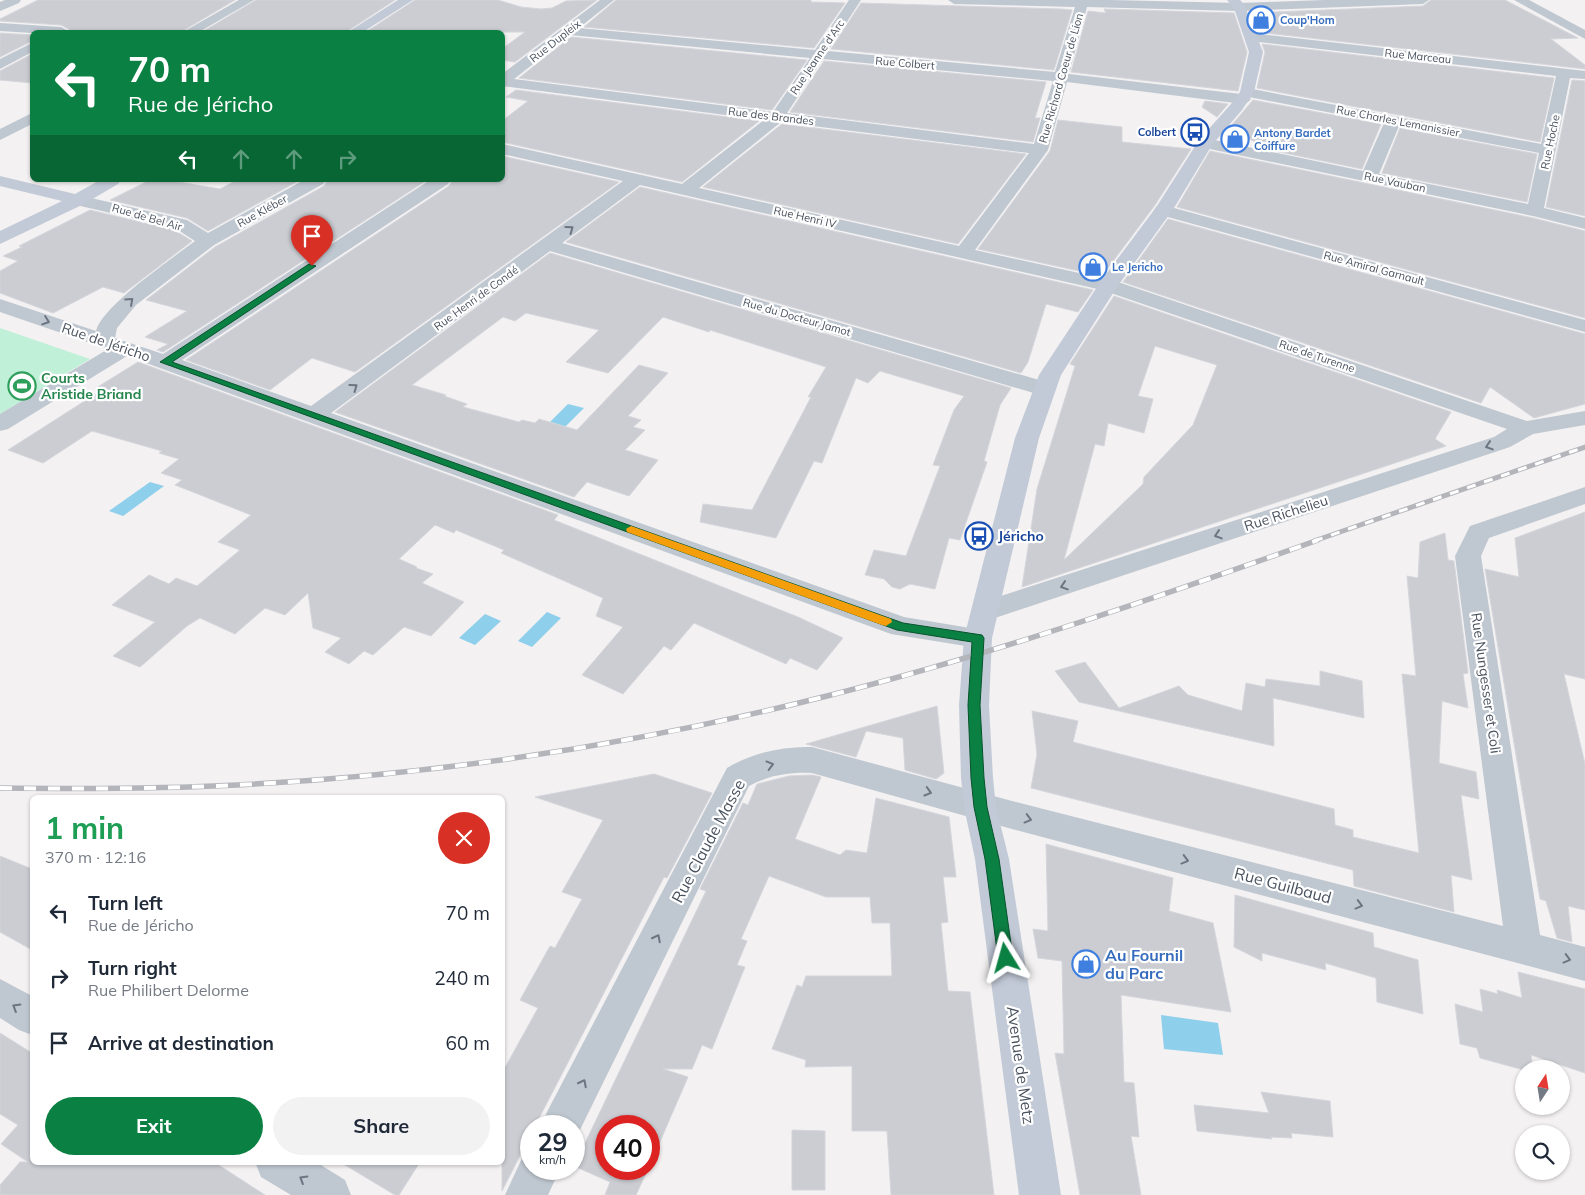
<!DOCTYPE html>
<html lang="en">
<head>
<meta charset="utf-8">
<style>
	body { margin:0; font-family:Mulish,sans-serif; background:#f2f2f3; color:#1f2937; height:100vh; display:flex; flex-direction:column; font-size:19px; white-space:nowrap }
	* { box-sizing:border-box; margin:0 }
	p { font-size:16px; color:#747a83 }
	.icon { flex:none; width:28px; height:28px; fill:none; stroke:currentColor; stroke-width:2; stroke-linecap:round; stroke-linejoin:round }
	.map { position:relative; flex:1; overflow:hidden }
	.details { position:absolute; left:30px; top:795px; width:475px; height:370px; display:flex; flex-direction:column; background:#fff; border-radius:8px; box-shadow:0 1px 4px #0004 }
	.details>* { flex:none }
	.hud { position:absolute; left:30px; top:30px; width:475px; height:152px; border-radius:8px; box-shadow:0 1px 4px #0004; background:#0b8043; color:#fff; overflow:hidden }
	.needle { width:32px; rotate:12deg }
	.tools { position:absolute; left:1515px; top:1060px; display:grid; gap:10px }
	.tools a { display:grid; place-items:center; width:55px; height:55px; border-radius:50%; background:#fff; box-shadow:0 1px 4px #0004; font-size:25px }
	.speed { position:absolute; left:520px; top:1115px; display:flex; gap:10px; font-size:25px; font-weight:700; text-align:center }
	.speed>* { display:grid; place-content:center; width:65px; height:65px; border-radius:50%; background:#fff; box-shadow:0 1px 4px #0004; line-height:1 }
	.speed small { font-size:12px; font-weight:400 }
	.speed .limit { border:8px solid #d22; background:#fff; color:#111 }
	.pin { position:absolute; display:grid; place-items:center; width:42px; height:42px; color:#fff; margin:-51px -21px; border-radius:50% 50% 50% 0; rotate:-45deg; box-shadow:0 0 5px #0007 }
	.pin .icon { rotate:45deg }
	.me { position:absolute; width:55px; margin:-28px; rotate:352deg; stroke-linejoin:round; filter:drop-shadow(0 0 4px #0008) }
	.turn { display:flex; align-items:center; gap:18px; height:105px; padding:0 15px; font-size:22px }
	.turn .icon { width:65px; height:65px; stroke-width:2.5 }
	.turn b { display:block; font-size:35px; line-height:42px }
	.lanes { display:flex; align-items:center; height:48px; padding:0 15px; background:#0003; justify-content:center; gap:25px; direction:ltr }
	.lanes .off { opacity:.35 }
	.round { display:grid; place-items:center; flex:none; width:52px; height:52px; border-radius:26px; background:#f2f2f3 }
	.headline { display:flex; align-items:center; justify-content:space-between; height:85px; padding:0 15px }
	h1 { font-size:30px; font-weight:700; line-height:38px; color:#1e9e55 }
	.button { display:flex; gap:10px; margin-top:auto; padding:10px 15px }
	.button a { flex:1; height:58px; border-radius:30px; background:#0b8043; color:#fff; font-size:20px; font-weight:700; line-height:58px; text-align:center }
	.button a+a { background:#f2f2f3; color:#1f2937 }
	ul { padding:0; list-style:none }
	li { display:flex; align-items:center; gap:15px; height:65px; padding:0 15px }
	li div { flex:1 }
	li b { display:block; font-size:19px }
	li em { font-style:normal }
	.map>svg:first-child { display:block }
	.green { fill:#c1f0d8 }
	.water { fill:#8ecfec }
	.building { fill:#cbcdd3; stroke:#d5d6dc; fill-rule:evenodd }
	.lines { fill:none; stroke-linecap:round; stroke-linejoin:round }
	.street { fill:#bfc7d0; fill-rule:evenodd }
	.secondary { fill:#c2cad7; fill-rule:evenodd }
	.rail-far1-casing { stroke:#b3b5bb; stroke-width:5 }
	.rail-casing { stroke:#b3b5bb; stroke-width:5.5 }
	.rail-far1 { stroke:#fff; stroke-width:3; stroke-dasharray:9; stroke-linecap:butt }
	.rail { stroke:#fff; stroke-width:4; stroke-dasharray:12; stroke-linecap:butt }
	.oneway { stroke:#6c7581 }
	.route { fill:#0b8043; stroke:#07532c }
	.slow { fill:#f59e0b }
	.labels { text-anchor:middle; stroke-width:4.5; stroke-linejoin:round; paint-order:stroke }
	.far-shop-label { font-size:11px; font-weight:bold; fill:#366cbe; stroke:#fff; text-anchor:start }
	.far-street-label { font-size:11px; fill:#49525f; stroke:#fff }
	.far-transit-label { font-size:11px; font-weight:bold; fill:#164399; stroke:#fff; text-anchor:end }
	.street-label { font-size:14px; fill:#49525f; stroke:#fff }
	.leisure-label { font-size:14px; font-weight:bold; fill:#27864d; stroke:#fff; text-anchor:start }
	.transit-label { font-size:14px; font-weight:bold; fill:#164399; stroke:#fff; text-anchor:start }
	.near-street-label { font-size:16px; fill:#49525f; stroke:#fff }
	.near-shop-label { font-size:16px; font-weight:bold; fill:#366cbe; stroke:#fff; text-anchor:start }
</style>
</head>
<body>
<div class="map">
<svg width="1585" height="1195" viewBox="0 0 1585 1195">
	<rect width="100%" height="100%" fill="#f3f1f1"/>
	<path class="green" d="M0 328 90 359 0 414Z"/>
	<g class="water">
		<path d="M568 404 584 408 562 430 554 428 557 424 550 422Z"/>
		<path d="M150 482 164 486 123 516 109 511Z"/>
		<path d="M547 612 561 618 532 647 518 641Z"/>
		<path d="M485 614 501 621 475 645 459 638Z"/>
		<path d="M1161 1015 1218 1023 1223 1055 1164 1049Z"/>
	</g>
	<g class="building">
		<path d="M38 0H235L181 32H69V29L61 25 0 21V19Z"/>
		<path d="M256 0H395L346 32H202Z"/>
		<path d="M415 0H498L521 7 541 9 552 8 566 1 597 0 515 62 502 60V49L525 32H366Z"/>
		<path d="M616 0H811V2L845 3 814 48 584 27Z"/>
		<path d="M1431 0H1505L1578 38 1551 39 1585 65V69L1257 32 1249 13 1423 6Z"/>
		<path d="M861 3 1061 9 1072 10 1054 70 831 49Z"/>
		<path d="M1104 9 1234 13 1247 52 1238 91 1071 72 1088 11 1106 13Z"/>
		<path d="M0 33 32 35V41L0 57Z"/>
		<path d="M571 37 807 60 772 110 519 78Z"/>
		<path d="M1262 44 1554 78 1540 142 1257 88 1265 52Z"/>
		<path d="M32 54V83L0 80V71Z"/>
		<path d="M824 61 1046 82 1035 118H1040L1033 142 790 112Z"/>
		<path d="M1572 80 1585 81V216L1546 207Z"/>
		<path d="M516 90 759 121 682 182 502 142V121L528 101 506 97Z"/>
		<path d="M1253 100 1381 124 1362 169 1265 149 1231 126Z"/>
		<path d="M1205 101 1228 104 1217 117 1202 107Z"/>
		<path d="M1058 120 1122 127V142L1191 149 1155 205 1102 276 978 249 1050 151Z"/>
		<path d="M782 124 1026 154 958 244 703 187Z"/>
		<path d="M1400 128 1537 154 1527 202 1382 173Z"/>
		<path d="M1210 151 1533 218 1585 231V318L1177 207Z"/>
		<path d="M502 156 619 182 355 372 312 358 270 390 186 360 449 186 453 180H502Z"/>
		<path d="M150 180H167L220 189 237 180H300L208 231 187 218 110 200Z"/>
		<path d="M328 180H427L163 352 157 350 168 344 145 337 187 311 146 300 215 247 324 186Z"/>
		<path d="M640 187 1093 290 1078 312 1046 304 1028 362 1021 373 566 242Z"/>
		<path d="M90 210 174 230 192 241 124 293 103 287 53 313 0 293V271L18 261 3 256 22 247 19 246Z"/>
		<path d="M1168 219 1585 334V404L1534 418 1490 387 1481 403 1123 282Z"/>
		<path d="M550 253 1011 388 1000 405 984 461 987 462 960 540 949 538 935 589 910 584 900 589 892 587 884 579 865 575 874 550 906 556 940 466 933 465 954 410 964 396 880 371 868 383 856 378 822 463 814 461 776 538 700 522 703 504 752 510 811 397H808L826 367 710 330 709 332 663 317 608 373 566 362 599 330 526 313 515 321 503 317 412 385 446 395 444 396 467 404 463 407 519 422 522 420 535 423 539 419 577 430 639 365 668 373 628 416 641 420 633 427 645 430 625 450 658 460 629 496 587 482 574 497 335 412Z"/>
		<path d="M1114 296 1451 412 1435 439 1446 446 1022 587 1037 489 1075 366 1070 364ZM1155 346 1217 365 1193 425 1144 477 1143 484 1064 560 1095 444 1104 446 1108 423 1144 433 1153 399 1138 396Z"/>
		<path d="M138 362 558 515 554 520 798 617 843 638 817 670 790 658 786 664 694 623 671 650 664 646 623 694 582 675 623 627 596 616 603 598 501 553 504 550 456 530 454 533 435 525 399 559 417 567 416 568 433 574 422 583 464 602 431 636 404 627 373 655 364 651 349 664 325 652 341 638 313 628 308 593 285 615 265 608 235 634 200 618 187 626 140 667 113 656 155 622 112 605 149 575 169 584 176 578 197 586 240 550 218 542 251 515 175 485 182 480 161 473 179 459 159 453 162 451 92 431 43 463 8 450 102 390 96 388Z"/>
		<path d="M1585 512V679L1564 674 1585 764V910L1568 906 1572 942 1557 938 1546 901 1540 899 1485 569 1519 577 1515 538Z"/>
		<path d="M1445 533 1448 560 1454 561 1468 673 1463 674 1468 708 1442 701 1439 763 1476 772 1479 799 1461 795 1472 880 1451 875 1454 912 1354 886 1353 870 1031 788 1037 754 1032 711 1078 721 1073 742 1334 809 1335 825 1353 830V837L1419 853 1402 674 1416 676 1407 576 1418 578 1420 542Z"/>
		<path d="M1085 662 1119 708 1179 686 1188 695 1242 711 1246 683 1265 687 1266 679 1320 686V671L1362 681 1364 718 1273 698 1274 746 1079 702 1055 671Z"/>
		<path d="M937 706 944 773 936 779 905 770 903 738 866 731 856 757 806 744Z"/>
		<path d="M654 774 712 793 667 878 664 877 535 1126H531V1134L502 1191V1073L538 1008 520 1000 550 946 555 948 582 899 562 892 603 820 535 797Z"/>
		<path d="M812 775 821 777 795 839 840 855 846 850 867 853 876 798 949 817 956 877H943L948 922 941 923 948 991 970 992 994 1195H891L887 1131H852V1066L805 1067 806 1060 772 1049 797 985 802 987 806 976H892L890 923H872L870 897H826L769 876 741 939 747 941 737 965 745 967 712 1049 702 1045 692 1069H663L688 1077 649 1167V1126H606V1169H648L636 1195H605L610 1182 574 1166 706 891 700 889 743 803 748 805 757 784 789 776Z"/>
		<path d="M1046 844 1173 878 1169 911 1213 923 1231 1012 1121 995 1124 1082 1134 1083 1139 1137 1131 1136 1141 1195H1080L1055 1053 1064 1054 1062 961 1038 958 1033 929 1048 931Z"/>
		<path d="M0 856 32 869V950L0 932Z"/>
		<path d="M1235 895 1373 933 1374 947 1418 960 1423 1014 1377 1002 1376 978 1325 963 1326 970 1262 953V961L1234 947Z"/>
		<path d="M1518 972 1585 989V1073L1531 1055 1533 1069 1524 1070 1480 1058 1477 1048 1460 1044 1455 1004 1483 1012 1480 989 1498 994 1497 990 1522 998Z"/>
		<path d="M0 1033 32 1053V1162H214L265 1195H0V1185L20 1162H28L1 1144 18 1125 0 1114Z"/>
		<path d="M1261 1092 1330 1101 1333 1137 1291 1133 1292 1138 1271 1137 1272 1139 1197 1131 1194 1105 1269 1113Z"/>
		<path d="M792 1130 825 1131V1190H792Z"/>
		<path d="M340 1162H420L399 1195H395Z"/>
	</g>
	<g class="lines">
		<g class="street">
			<path d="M5 0H21L19 3 0 11V2Z"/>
			<path d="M239 0H254L199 32H183Z"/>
			<path d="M600 0H614L579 28 815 50 849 0H861L828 51 1055 72 1075 7 954 4 948 0H1109L1240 3 1324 0H1429L1423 4 1240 11 1087 7 1069 74 1241 94 1240 92 1242 89 1247 88 1541 144 1556 76 1251 41 1244 37 1251 33 1585 71V79L1570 78 1544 208 1585 218V229L1533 216 1205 148 1199 146 1197 143 1199 140 1205 138 1363 171 1384 123 1249 97 1251 99 1248 102 1243 104 1067 82 1048 150 975 250 1115 281 1527 421 1585 411V425L1533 434 1510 447 986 621 976 618 972 611 976 604 1494 437 1507 429 1102 290 640 185 562 243 1053 384 1056 389 1053 394 1045 396 1037 394 550 251 331 413 904 617 988 631 992 638 988 645 978 648 891 634 127 356 8 429 0 431V414L108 349 0 312V299L96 331C102 306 173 258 195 241L175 228 72 204 69 200 72 196 78 195 187 220 208 233 304 180H326L323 184 214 245 136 305 117 328 115 338 163 354 430 180H451L448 184 182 360 311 406 623 181 502 154V144L682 184 764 120 502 86V74ZM570 35 810 58 773 112 514 79ZM823 59 1053 81 1034 144 787 113ZM781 122 1029 153 959 246 699 188ZM1399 126 1539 153 1528 204 1379 174Z"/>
			<path d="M1514 0H1529L1585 30V39Z"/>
			<path d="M0 23 61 27 68 31 32 33 0 31Z"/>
			<path d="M32 43V52L0 69V59Z"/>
			<path d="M32 113V124L0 140V129Z"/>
			<path d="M1163 205 1585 320V332L1157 214 1154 210 1157 206Z"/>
			<path d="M1585 487V504L1489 538 1481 556 1540 935 1585 947V981L1012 829 812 773C790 772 769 775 749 786L575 1140 574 1141V1126H541L547 1112 727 768C752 753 783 746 812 747L1012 801 1503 926 1455 556 1470 526Z"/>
			<path d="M0 979 32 996V1035L19 1030 0 1018Z"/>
			<path d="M531 1151V1169H560L548 1195H505L524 1154Z"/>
			<path d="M255 1162H316L345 1180 351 1195H291L261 1177Z"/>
		</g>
		<g class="secondary">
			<path d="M398 0H413L363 32H348Z"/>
			<path d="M1227 0H1240L1244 4 1263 52 1254 92 1242 110 1212 145 1174 208 1117 287 1061 375 1039 438 992 638 989 705 993 778 996 807 1009 859 1061 1195H1019L975 859 964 807 961 778 959 705 964 638 1015 438 1039 375 1101 281 1157 206 1199 140 1231 104 1240 92 1249 52 1234 8Z"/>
			<path d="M0 176 75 194 100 180H121L118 184 84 204 0 244V231L62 201 0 186Z"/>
		</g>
		<g class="rail-far1-casing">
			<path id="rail-far1" d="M1314 541 1585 447"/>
		</g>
		<g class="rail-casing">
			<path id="rail" d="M0 788C79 789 158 789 237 785 436 775 634 745 827 696 994 654 1156 598 1318 540"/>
		</g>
		<use href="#rail-far1" class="rail-far1"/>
		<use href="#rail" class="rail"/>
	</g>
	<defs><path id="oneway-chevron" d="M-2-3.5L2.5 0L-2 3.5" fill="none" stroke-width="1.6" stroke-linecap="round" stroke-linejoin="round" transform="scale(1.25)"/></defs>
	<g class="oneway">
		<use href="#oneway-chevron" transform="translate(570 229) rotate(-36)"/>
		<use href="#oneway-chevron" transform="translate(130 301) rotate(-42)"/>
		<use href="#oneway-chevron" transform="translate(46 321) rotate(19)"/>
		<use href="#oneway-chevron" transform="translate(354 387) rotate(-36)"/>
		<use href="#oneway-chevron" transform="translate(1489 446) rotate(162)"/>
		<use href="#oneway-chevron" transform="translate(1218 535) rotate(162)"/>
		<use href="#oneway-chevron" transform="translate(1064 586) rotate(162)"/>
		<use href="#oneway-chevron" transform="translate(770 765) rotate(-15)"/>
		<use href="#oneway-chevron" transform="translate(928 792) rotate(16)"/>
		<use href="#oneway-chevron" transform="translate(1028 819) rotate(15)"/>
		<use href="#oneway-chevron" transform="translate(1185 860) rotate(15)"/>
		<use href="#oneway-chevron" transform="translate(1359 905) rotate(15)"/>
		<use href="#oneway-chevron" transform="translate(657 938) rotate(-63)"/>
		<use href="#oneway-chevron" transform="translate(1567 959) rotate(15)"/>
		<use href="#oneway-chevron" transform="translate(16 1007) rotate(-149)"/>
		<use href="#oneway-chevron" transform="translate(583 1083) rotate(-63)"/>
		<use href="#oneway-chevron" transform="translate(303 1179) rotate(-149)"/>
	</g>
	<path class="route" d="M309 264 316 266 172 362 903 623 982 635 984 638 980 705 984 778 987 807 999 859 1013 958 1011 963 1006 965 1001 963 998 958 985 859 974 807 971 778 968 705 972 642 897 630 160 362Z"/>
	<path class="slow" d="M631 526 891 619 892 622 886 626 882 625 627 532 626 529Z"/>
	<defs>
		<g id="shop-ring" transform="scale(1.4375)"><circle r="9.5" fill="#fff" stroke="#3f7fe0" stroke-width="1.5"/><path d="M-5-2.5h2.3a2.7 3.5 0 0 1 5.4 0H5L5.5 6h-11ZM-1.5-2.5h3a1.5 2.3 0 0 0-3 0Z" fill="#3f7fe0"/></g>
		<g id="bus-ring" transform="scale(1.4375)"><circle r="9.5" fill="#fff" stroke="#1a4fb4" stroke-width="1.5"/><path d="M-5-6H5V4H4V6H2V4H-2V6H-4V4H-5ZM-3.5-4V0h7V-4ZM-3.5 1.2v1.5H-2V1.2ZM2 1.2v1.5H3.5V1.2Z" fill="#1a4fb4"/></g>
		<g id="stadium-ring" transform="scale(1.4375)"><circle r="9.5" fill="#fff" stroke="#2e9e5b" stroke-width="1.5"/><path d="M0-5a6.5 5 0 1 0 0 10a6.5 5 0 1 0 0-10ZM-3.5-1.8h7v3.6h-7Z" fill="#2e9e5b"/></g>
	</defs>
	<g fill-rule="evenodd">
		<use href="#shop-ring" x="1261" y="20"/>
		<use href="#bus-ring" x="1195" y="132"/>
		<use href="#shop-ring" x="1235" y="139"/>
		<use href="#shop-ring" x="1093" y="267"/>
		<use href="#stadium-ring" x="22" y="386"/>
		<use href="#bus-ring" x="979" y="536"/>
		<use href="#shop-ring" x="1086" y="964"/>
	</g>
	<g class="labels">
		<g class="far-shop-label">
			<text x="1280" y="24">Coup'Hom</text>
			<text x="1254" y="137">Antony Bardet<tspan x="1254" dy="13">Coiffure</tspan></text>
			<text x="1112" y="271">Le Jericho</text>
		</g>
		<g class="far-street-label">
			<text transform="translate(555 41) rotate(-38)" y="4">Rue Dupleix</text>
			<text transform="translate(1418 56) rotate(6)" y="4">Rue Marceau</text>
			<text transform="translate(817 57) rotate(-56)" y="4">Rue Jeanne d'Arc</text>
			<text transform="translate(905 63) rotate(5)" y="4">Rue Colbert</text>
			<text transform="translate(1061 78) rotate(-74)" y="4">Rue Richard Coeur de Lion</text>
			<text transform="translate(771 116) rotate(7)" y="4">Rue des Brandes</text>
			<text transform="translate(1398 121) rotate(11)" y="4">Rue Charles Lemanissier</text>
			<text transform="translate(1550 142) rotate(-78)" y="4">Rue Hoche</text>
			<text transform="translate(1395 182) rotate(12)" y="4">Rue Vauban</text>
			<text transform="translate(262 211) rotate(-29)" y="4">Rue Kléber</text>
			<text transform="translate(147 217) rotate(16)" y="4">Rue de Bel Air</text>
			<text transform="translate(805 217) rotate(13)" y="4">Rue Henri IV</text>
			<text transform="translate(1374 268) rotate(15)" y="4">Rue Amiral Garnault</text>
			<text transform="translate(476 298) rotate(-36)" y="4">Rue Henri de Condé</text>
			<text transform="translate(797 317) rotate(16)" y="4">Rue du Docteur Jamot</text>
			<text transform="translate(1317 356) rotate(19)" y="4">Rue de Turenne</text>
		</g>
		<g class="far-transit-label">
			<text x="1176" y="136">Colbert</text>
		</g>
		<g class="street-label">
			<text transform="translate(106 342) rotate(19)" y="5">Rue de Jéricho</text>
			<text transform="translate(1286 513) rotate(-18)" y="5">Rue Richelieu</text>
			<text transform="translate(1486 683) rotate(82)" y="5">Rue Nungesser et Coli</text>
		</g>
		<g class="leisure-label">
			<text x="41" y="383">Courts<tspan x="41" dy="16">Aristide Briand</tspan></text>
		</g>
		<g class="transit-label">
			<text x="998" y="541">Jéricho</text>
		</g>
		<g class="near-street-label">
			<text transform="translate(708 841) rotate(-62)" y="6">Rue Claude Masse</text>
			<text transform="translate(1283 885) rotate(15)" y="6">Rue Guilbaud</text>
			<text transform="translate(1021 1065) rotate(82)" y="6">Avenue de Metz</text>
		</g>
		<g class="near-shop-label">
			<text x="1105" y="961">Au Fournil<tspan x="1105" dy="18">du Parc</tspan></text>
		</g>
	</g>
</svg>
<div class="tools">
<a><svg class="needle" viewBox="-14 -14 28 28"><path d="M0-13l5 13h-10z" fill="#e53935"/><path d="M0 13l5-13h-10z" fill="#747a83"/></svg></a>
<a><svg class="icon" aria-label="search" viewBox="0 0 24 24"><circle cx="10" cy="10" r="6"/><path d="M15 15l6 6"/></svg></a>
</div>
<div class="speed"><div>29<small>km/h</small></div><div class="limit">40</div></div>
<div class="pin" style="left:312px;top:266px;background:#d93025"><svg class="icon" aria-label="arrive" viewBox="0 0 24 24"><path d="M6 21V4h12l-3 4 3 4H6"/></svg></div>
<svg class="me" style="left:1006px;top:958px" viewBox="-20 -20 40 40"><path d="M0-17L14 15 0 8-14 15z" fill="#0b8043" stroke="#fff" stroke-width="4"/></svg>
<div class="hud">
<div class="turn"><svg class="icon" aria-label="left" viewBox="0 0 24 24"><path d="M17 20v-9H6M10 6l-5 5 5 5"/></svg><div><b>70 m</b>Rue de Jéricho</div></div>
<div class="lanes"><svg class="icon" aria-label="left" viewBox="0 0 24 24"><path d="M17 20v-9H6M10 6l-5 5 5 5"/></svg><svg class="icon off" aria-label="ahead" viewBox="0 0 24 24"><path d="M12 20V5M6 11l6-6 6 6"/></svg><svg class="icon off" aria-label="ahead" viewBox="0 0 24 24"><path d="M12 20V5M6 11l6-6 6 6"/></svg><svg class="icon off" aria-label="right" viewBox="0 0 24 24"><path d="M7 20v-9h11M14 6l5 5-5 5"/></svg></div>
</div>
<section class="details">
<div class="headline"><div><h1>1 min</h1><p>370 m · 12:16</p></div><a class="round" style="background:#d93025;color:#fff"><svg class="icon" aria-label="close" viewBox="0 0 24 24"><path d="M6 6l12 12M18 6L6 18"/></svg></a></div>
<ul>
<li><svg class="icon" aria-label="left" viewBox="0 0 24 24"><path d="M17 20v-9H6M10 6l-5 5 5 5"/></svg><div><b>Turn left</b><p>Rue de Jéricho</p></div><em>70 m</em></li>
<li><svg class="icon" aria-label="right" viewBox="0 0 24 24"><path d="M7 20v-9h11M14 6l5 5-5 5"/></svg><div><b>Turn right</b><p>Rue Philibert Delorme</p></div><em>240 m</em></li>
<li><svg class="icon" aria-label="arrive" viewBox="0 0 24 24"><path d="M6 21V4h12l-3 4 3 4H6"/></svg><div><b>Arrive at destination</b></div><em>60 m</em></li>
</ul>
<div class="button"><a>Exit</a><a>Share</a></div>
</section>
</div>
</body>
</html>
